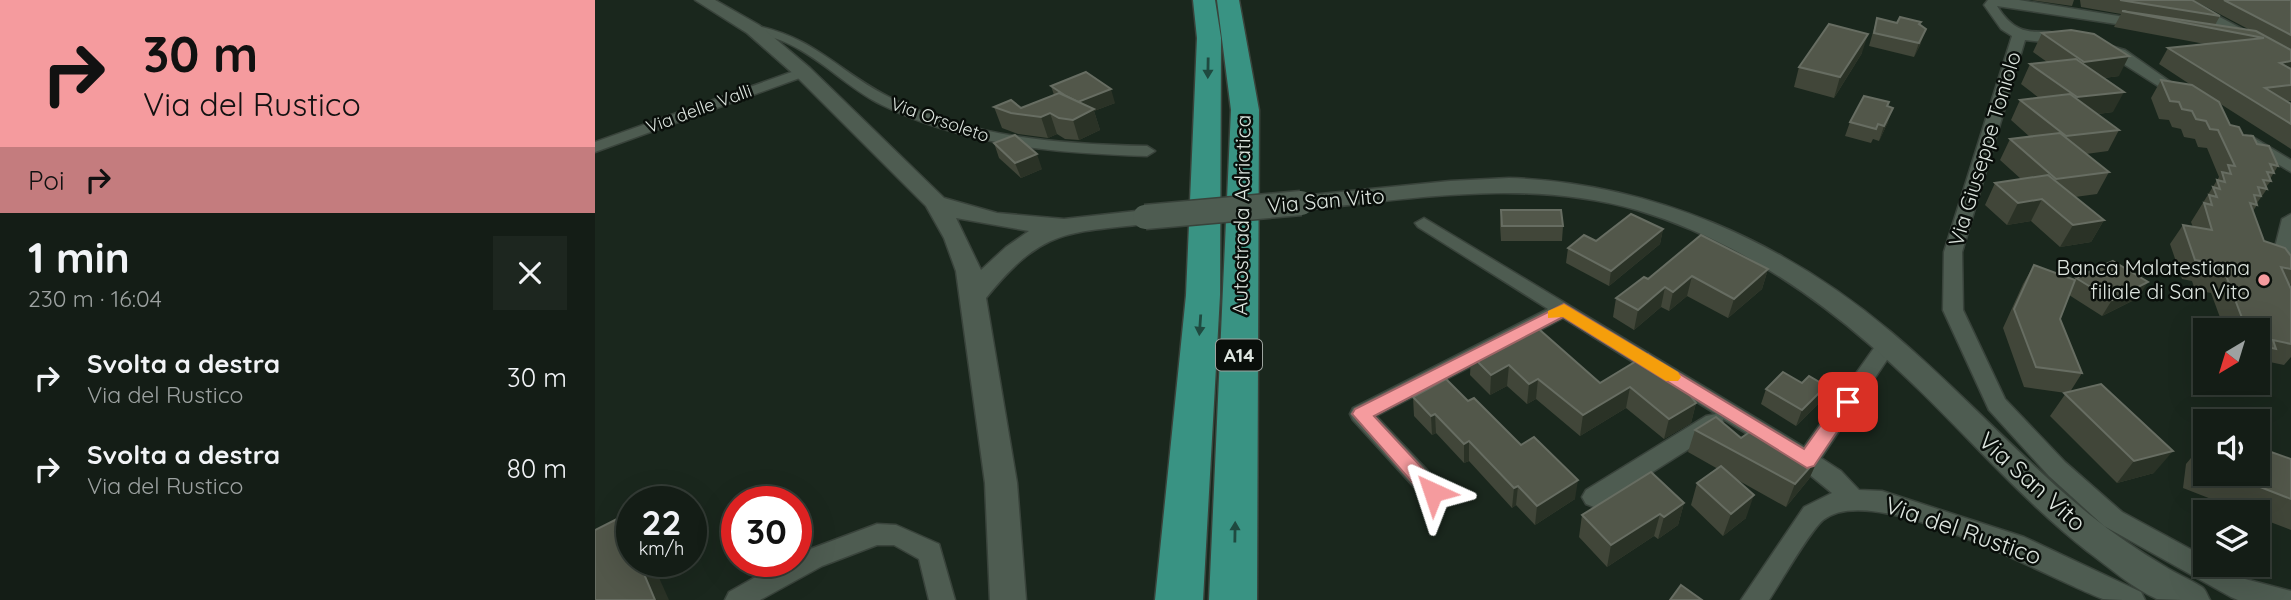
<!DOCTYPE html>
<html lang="it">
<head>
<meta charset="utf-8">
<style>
	body { margin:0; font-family:Quicksand,sans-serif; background:#1d261f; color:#f1f3f6; height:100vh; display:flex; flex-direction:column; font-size:26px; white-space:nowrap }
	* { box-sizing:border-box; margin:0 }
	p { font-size:23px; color:#9da2a1 }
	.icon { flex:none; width:38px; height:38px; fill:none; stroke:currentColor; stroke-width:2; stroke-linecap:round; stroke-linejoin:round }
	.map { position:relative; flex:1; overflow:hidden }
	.sheet { display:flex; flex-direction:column; background:#141d16; width:595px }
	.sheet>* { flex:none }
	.top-card { background:#f59b9e; color:#111; overflow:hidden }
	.needle { width:46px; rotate:218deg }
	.tools { position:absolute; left:1598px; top:318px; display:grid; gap:14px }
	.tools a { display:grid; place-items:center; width:77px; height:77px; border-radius:0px; background:#141d16; box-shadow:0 7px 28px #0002,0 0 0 2px #333b35; font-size:35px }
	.speed { position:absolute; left:21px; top:486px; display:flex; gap:14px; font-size:35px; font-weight:700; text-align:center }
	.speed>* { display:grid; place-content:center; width:91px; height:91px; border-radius:50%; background:#141d16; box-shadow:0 7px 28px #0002,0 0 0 2px #333b35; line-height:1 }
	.speed small { font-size:18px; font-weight:400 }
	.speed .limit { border:10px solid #d22; background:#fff; color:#111 }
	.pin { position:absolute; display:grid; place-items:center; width:60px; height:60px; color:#fff; margin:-30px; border-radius:14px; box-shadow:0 4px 10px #0006 }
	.me { position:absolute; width:77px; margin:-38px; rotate:318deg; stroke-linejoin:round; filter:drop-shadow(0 0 5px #0008) }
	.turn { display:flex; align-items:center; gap:24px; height:147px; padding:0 28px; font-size:32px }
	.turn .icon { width:91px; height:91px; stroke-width:2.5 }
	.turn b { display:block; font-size:49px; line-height:60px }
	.then { display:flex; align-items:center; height:66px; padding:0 28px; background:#0003; gap:14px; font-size:26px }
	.round { display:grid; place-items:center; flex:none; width:74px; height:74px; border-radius:0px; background:#1d261f }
	.head { display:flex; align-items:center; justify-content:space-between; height:119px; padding:0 28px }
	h1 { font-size:42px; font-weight:700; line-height:52px }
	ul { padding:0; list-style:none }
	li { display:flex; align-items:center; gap:21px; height:91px; padding:0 28px }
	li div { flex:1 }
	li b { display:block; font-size:26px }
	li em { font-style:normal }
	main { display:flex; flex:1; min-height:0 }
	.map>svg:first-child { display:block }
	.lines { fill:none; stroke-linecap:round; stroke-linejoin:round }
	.street-casing { stroke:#39433b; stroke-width:3 }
	.secondary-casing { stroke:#39433b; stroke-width:3 }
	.highway-casing { stroke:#39433b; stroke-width:3 }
	.street { fill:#4e5c51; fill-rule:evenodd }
	.secondary { fill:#4e5c51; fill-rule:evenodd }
	.highway { fill:#399383; fill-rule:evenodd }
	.secondary-bridge-casing { stroke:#39433b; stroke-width:27; stroke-linecap:butt }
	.secondary-bridge { stroke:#4e5c51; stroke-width:24 }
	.wall { fill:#414639 }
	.shaded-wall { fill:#2a3226 }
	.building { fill:#52574a; stroke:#676d62; stroke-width:2 }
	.oneway { fill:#1f4a40 }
	.route { fill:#f59b9e; stroke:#9f6567; stroke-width:2 }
	.slow { fill:#f59e0b }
	.poi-dot { fill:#f59b9e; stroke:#090e0a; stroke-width:2.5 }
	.labels { text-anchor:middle; stroke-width:5; stroke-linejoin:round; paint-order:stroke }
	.far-street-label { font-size:18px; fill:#dde5df; stroke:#090e0a }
	.shield { fill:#090e0a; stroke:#9da49f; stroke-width:2 }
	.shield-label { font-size:19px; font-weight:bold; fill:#dde5df }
	.street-label { font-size:21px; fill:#dde5df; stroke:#090e0a }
	.poi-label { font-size:21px; fill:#dde5df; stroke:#090e0a; text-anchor:end }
	.near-street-label { font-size:24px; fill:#dde5df; stroke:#090e0a }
</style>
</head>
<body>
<main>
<section class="sheet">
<div class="top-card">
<div class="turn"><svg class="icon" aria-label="right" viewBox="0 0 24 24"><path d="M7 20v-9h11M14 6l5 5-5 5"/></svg><div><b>30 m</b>Via del Rustico</div></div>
<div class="then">Poi<svg class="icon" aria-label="right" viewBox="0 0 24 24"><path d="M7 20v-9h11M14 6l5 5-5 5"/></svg></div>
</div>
<div class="head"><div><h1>1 min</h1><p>230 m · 16:04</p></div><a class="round"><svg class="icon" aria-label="close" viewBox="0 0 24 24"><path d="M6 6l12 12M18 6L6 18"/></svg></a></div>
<ul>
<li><svg class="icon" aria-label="right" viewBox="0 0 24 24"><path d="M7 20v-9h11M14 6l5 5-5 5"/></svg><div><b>Svolta a destra</b><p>Via del Rustico</p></div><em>30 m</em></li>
<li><svg class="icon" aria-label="right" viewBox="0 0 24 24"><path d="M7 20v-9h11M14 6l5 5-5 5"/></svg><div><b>Svolta a destra</b><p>Via del Rustico</p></div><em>80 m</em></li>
</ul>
</section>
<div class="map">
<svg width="1696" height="600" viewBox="0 0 1696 600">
	<rect width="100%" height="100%" fill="#1a271d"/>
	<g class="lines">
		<g class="street-casing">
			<g id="street">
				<path d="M1393 0H1424L1548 20 1555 24 1548 28 1402 6C1429 49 1450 20 1475 40L1468 44 1430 40 1367 252 1368 310 1410 399 1470 462 1527 512 1610 557V565H1625L1650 579 1696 591V600H1643L1636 597 1509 526 1454 476 1394 410 1348 310 1349 252 1417 36 1406 29 1389 5Z"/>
				<path d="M158 25C221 37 244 73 298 99 378 138 465 144 552 146L560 151 552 156C461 153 370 146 287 105 254 89 228 60 194 44 181 37 167 35 153 32L151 29Z"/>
				<path d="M1512 45 1530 50 1594 95 1592 98H1582L1505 49Z"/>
				<path d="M208 68 215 72 213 75 0 152V142Z"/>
				<path d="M1656 136 1696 160V172L1650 144 1648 141Z"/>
				<path d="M1696 214V264L1690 262 1679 251 1687 219Z"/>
				<path d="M829 218 1209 447 1286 338H1300L1303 343 1300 348 1226 458 1246 471 1264 490 1287 491 1429 537 1546 592 1550 600C1537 600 1519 600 1508 599 1452 578 1279 479 1228 520 1214 532 1186 582 1174 600H1146L1209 507 1237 493 1204 466 1128 419 1127 428 1007 504 999 507 991 504 987 497 991 490 1111 416 1121 414 968 318 781 416 846 485 850 492 846 499 838 502 830 499 758 420 755 414 758 408 953 309 823 227 820 223Z"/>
				<path d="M282 524 301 525 344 544 360 600H334L324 559 299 545H282L227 566 165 600H130L134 592 187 562H201V555L210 551Z"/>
			</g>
		</g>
		<g class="secondary-casing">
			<g id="secondary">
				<path d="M100 0H120L164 25 215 68 349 198 402 213 469 219 550 210 558 212 562 217 558 222 550 224C469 233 446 230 391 298L422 483 431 600H395L390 483 361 271 349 238 331 206 201 76 152 33ZM361 218 434 231 411 247 386 270Z"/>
				<path d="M1572 0H1593L1696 55V69Z"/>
				<path d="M914 178C1056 183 1188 241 1296 332 1365 390 1425 458 1495 515 1519 534 1544 551 1569 566 1581 574 1595 579 1607 587 1611 590 1612 595 1615 600 1600 600 1576 600 1562 599 1537 588 1514 567 1492 551 1413 489 1351 409 1274 344 1206 285 1129 236 1042 210 931 178 819 199 706 210L698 208 694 203 698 198 706 196 855 181Z"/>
			</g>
		</g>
		<g class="highway-casing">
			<g id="highway">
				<path d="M598 0H620L626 38 625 295 608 600H560L591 295 602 38Z"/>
				<path d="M622 0H644L664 110 662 600H614L636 110Z"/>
			</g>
		</g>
		<use href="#street" class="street"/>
		<use href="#secondary" class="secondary"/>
		<use href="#highway" class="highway"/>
		<g class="secondary-bridge-casing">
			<path id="secondary-bridge" d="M550 217 706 203"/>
		</g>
		<use href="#secondary-bridge" class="secondary-bridge"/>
	</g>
	<g class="wall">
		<path d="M1436 0H1479L1477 6Z"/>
		<path d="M1485 0H1597L1625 16 1620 25 1655 30 1598 0H1696V101H1692L1696 104V149L1624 103 1635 125 1662 144 1683 166 1675 179 1676 181 1671 187 1672 189 1662 203V205L1658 211 1669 241 1696 256V284L1695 286 1696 289V357L1689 365 1670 361 1664 368H1662V331H1630L1616 293 1600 290 1597 281 1587 279 1575 244 1588 225 1598 227 1596 222 1624 177 1612 148 1603 147 1600 139 1589 137 1586 129 1577 127 1574 120 1564 119 1556 98 1566 80 1596 85 1564 64 1573 48 1610 44 1519 27 1526 14 1486 7Z"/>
		<path d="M1282 18 1302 23 1325 25 1326 43 1319 57 1274 46Z"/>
		<path d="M1447 33 1524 76 1509 78 1518 112 1503 114 1524 130 1513 151 1491 154 1514 172 1502 194 1480 197 1509 220 1496 242 1465 247 1436 221 1412 225 1390 205 1400 183 1426 179 1405 160 1415 139 1435 137 1416 120 1425 100 1444 98 1426 84 1435 64 1452 62 1438 52Z"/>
		<path d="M1267 53 1239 98 1199 87 1204 67Z"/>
		<path d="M456 86 520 103 499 111 505 130 484 140 470 139 462 134 453 138 423 134 407 128 399 107 426 108 459 95Z"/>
		<path d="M1255 122H1293L1284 141 1278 139 1276 143 1250 136Z"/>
		<path d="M399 143 447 169 426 178 404 158Z"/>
		<path d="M906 210 968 226 967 241H906L905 225Z"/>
		<path d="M1068 229 1065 244 1014 286 971 263 973 248 1001 241Z"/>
		<path d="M1439 265 1480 279 1481 278 1543 298 1507 316 1474 295 1465 319 1487 373 1475 392 1559 473 1522 483 1455 416 1471 393 1429 387 1408 328 1428 284Z"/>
		<path d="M1173 269 1167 289 1133 318 1092 296 1074 311 1066 307 1039 330 1018 317 1021 298 1053 279Z"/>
		<path d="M876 355 1005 383 1100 391 1098 399 1101 403 1096 423 1069 439 1031 408 985 436 941 399 932 404 912 386 895 395 875 375Z"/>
		<path d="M1171 389 1225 402 1201 426 1166 404Z"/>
		<path d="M818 397 873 401 980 499 940 525 921 505 917 508 874 461 869 463 841 433 837 435 819 416Z"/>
		<path d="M1100 430 1146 438 1224 457 1214 479 1191 507 1139 478 1151 518 1128 536 1096 505 1102 483 1123 469 1093 452Z"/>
		<path d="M1610 441V474H1662L1696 459V530L1662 517V513H1652L1588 488 1591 464Z"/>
		<path d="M1089 503 1083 525 1063 539 1059 536 1012 567 984 537 987 515Z"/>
	</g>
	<g class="shaded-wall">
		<path d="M1331 29 1326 43 1319 57 1324 43Z"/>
		<path d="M1273 34 1267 53 1239 98 1245 77Z"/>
		<path d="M1534 56 1524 76 1479 82 1489 62Z"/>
		<path d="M1696 61V76L1685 63Z"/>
		<path d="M516 89 520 103 499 111 505 130 484 140 478 120 481 103Z"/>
		<path d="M1529 92 1518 112 1471 118 1482 97Z"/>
		<path d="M1298 108 1293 122 1284 141 1289 126Z"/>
		<path d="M455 113 462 134 453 138 446 117Z"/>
		<path d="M442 154 447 169 426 178 420 163Z"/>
		<path d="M1447 199 1436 221 1412 225 1423 203Z"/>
		<path d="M1509 220 1496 242 1465 247 1478 225Z"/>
		<path d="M1068 229 1065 244 1014 286 1016 271Z"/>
		<path d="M1173 269 1167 289 1133 318 1139 299Z"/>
		<path d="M1097 276 1092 296 1074 311 1078 292Z"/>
		<path d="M1553 282 1543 298 1507 316 1517 300Z"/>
		<path d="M1070 287 1066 307 1039 330 1043 310Z"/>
		<path d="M914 365 912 386 895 395 896 375Z"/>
		<path d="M943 379 941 399 932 404 934 384Z"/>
		<path d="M1231 386 1225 402 1201 426 1207 410Z"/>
		<path d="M1035 387 1031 408 985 436 988 415Z"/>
		<path d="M1100 391 1096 406 1101 403 1096 423 1069 439 1074 419 1094 394Z"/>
		<path d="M840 414 841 433 837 435 836 416Z"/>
		<path d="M874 441V461L869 463V444Z"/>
		<path d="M1578 451 1559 473 1522 483 1539 461Z"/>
		<path d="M1224 457 1214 479 1191 507 1200 484Z"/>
		<path d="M983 480 980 499 940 525 942 506Z"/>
		<path d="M923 486 921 505 917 508 919 488Z"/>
		<path d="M1159 495 1151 518 1128 536 1136 514Z"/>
		<path d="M1089 503 1083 525 1063 539 1069 517Z"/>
		<path d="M1065 514 1059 536 1012 567 1016 545Z"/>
		<path d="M26 517 37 528V544Z"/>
		<path d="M44 562H57L74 600H60Z"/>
	</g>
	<g class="building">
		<path d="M1525 0H1597L1625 16Z"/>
		<path d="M1629 0H1696V35Z"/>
		<path d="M1527 11 1661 31 1696 50V61L1685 63 1696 69V85L1670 88 1696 104V124L1573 48 1669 38Z"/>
		<path d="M1305 17 1326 22 1324 24 1331 29 1324 43 1279 33 1282 18 1302 23Z"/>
		<path d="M1234 24 1273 34 1245 77 1204 67Z"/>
		<path d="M1476 30 1499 34 1534 56 1489 62 1447 33Z"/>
		<path d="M1481 59 1529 92 1482 97 1435 64Z"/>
		<path d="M491 72 516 89 483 102 471 96 456 86Z"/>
		<path d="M1566 80 1597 85 1624 102 1635 125 1644 127 1648 135 1658 136 1662 144 1674 146 1683 166 1675 164 1679 173 1672 172 1676 181 1668 180 1672 189 1663 187 1666 196 1659 195 1662 205 1655 203 1669 241 1690 248 1696 256V269L1686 267 1696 289V344L1678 340 1681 349 1662 345V331H1652L1630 273 1614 270 1611 262 1600 260 1588 225 1617 230 1609 203 1617 205 1614 195 1622 197 1618 187 1625 189 1622 180 1630 182 1627 172 1636 174 1633 165 1640 166 1623 130 1615 129 1611 121 1601 119 1597 111 1587 109 1584 102 1575 101Z"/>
		<path d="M464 93 499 109 478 120 464 118 455 113 446 117 416 113 399 107 416 100 426 108Z"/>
		<path d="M1475 94 1524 130 1471 136 1425 100Z"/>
		<path d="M1269 96 1294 102 1292 106 1298 108 1289 126 1283 124 1281 129 1255 122Z"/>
		<path d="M1465 133 1514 172 1461 179 1415 139Z"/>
		<path d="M420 135 442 154 420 163 399 143Z"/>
		<path d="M1453 175 1509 220 1478 225 1447 199 1423 203 1400 183Z"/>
		<path d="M906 210H966L968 226H907Z"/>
		<path d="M1036 214 1068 229 1016 271 973 248 989 235 1001 241Z"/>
		<path d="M1106 235 1173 269 1139 299 1097 276 1078 292 1070 287 1043 310 1021 298 1049 277 1053 279Z"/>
		<path d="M1518 261 1553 282 1517 300 1481 278Z"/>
		<path d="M1439 265 1480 280 1465 319 1487 373 1441 367 1419 309Z"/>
		<path d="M937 323 1005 383 1053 354 1100 391 1094 394 1101 403 1074 419 1035 387 988 415 943 379 934 384 914 365 896 375 876 355Z"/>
		<path d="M1188 372 1207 383 1214 376 1231 386 1207 410 1171 389Z"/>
		<path d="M851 379 873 401 879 398 926 445 939 437 983 480 942 506 923 486 919 488 874 441 869 444 840 414 836 416 818 397Z"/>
		<path d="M1506 384 1578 451 1539 461 1469 393Z"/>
		<path d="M1121 417 1146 438 1166 424 1224 457 1200 484 1100 430Z"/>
		<path d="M1610 443V466L1608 465Z"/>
		<path d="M1662 447 1696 459V499L1632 474H1662Z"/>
		<path d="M1126 466 1159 495 1136 514 1102 483Z"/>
		<path d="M1056 472 1089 503 1069 517 1065 514 1016 545 987 515Z"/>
		<path d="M26 517 37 544V562H44L60 600H0V530Z"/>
		<path d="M1086 585 1107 600H1075Z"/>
	</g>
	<defs><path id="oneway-solid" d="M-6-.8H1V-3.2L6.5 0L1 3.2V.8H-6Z" transform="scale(1.75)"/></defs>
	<g class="oneway">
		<use href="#oneway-solid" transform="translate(613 68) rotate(91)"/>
		<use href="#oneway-solid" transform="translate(605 325) rotate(94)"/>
		<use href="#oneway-solid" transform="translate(640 532) rotate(-89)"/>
	</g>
	<path class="route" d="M969 304 1209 449 1246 397 1253 395 1262 402 1219 466 1212 468 968 317 779 416 845 487 848 492 845 498H831L757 414 760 409Z"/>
	<path class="slow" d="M969 304 1083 372 1086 377 1083 381H1071L968 317 953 318V311Z"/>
	<circle class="poi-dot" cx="1669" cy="280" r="7"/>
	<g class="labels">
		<g class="far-street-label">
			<text transform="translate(104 109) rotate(-20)" y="6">Via delle Valli</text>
			<text transform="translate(345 120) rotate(19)" y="6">Via Orsoleto</text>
		</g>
		<rect class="shield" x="621" y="339.5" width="46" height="31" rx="5"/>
		<g class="shield-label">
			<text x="644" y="362">A14</text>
		</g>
		<g class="street-label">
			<text transform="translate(1390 149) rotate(-73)" y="7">Via Giuseppe Toniolo</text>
			<text transform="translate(731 201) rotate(-5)" y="7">Via San Vito</text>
			<text transform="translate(647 215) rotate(-89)" y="7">Autostrada Adriatica</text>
		</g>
		<g class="poi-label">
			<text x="1655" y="275">Banca Malatestiana<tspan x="1655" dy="24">filiale di San Vito</tspan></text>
		</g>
		<g class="near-street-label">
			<text transform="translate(1437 482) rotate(42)" y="8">Via San Vito</text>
			<text transform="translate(1368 531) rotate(19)" y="8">Via del Rustico</text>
		</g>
	</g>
</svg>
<div class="tools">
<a><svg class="needle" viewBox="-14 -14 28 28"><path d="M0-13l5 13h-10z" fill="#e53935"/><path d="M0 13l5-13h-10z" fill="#9da2a1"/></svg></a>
<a><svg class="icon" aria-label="sound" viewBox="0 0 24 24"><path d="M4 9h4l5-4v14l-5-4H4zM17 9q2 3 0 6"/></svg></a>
<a><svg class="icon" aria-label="layers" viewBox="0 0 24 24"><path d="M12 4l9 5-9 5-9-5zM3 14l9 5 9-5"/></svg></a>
</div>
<div class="speed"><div>22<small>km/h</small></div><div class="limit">30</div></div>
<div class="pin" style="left:1253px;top:402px;background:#d93025"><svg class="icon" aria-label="arrive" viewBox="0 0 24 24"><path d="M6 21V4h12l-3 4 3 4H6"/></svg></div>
<svg class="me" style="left:838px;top:492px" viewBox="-20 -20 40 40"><path d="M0-17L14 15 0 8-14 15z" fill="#f59b9e" stroke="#fff" stroke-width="4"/></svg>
</div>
</main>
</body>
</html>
